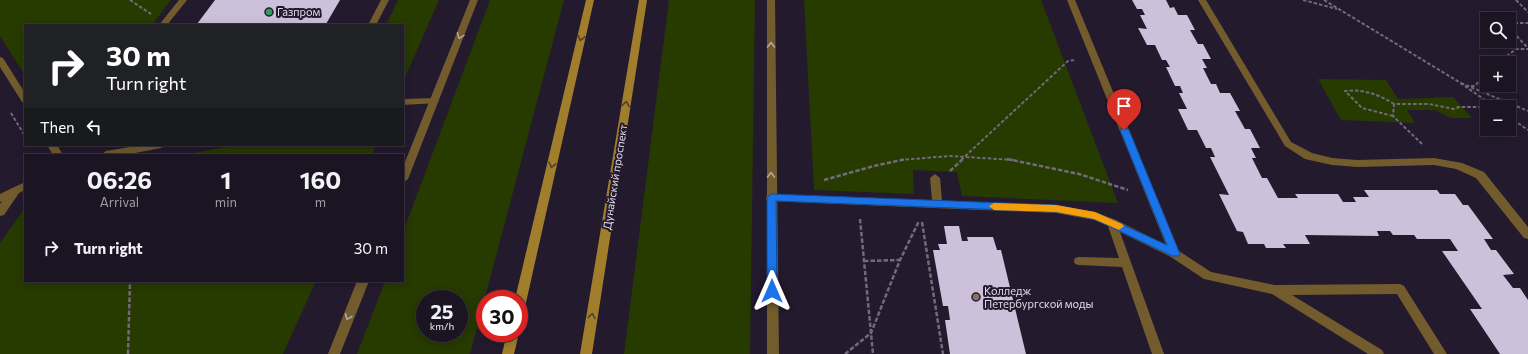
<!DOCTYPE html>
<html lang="en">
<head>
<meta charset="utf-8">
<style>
	body { margin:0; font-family:Commissioner,sans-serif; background:#28212f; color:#f1f3f6; height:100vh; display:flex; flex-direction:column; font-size:15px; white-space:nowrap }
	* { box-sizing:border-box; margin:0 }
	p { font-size:13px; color:#a09ea5 }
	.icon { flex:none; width:22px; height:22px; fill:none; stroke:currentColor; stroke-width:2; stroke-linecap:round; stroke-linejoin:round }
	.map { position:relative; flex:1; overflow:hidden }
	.panel { position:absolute; left:24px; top:154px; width:380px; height:128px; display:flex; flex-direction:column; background:#1b1422; border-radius:0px; box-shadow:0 2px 10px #0003,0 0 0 1px #393340 }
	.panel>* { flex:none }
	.guide { position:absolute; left:24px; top:24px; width:380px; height:122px; border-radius:0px; box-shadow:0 2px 10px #0003,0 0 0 1px #393340; background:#202124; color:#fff; overflow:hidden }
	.buttons { position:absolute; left:1480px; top:12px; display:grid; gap:8px }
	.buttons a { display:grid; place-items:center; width:36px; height:36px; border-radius:0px; background:#1b1422; box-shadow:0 2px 10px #0003,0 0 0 1px #393340; font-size:20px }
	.speed { position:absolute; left:416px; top:290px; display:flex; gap:8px; font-size:20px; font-weight:700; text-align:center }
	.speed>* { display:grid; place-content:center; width:52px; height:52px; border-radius:50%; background:#1b1422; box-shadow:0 2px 10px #0003,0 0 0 1px #393340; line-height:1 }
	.speed small { font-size:10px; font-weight:400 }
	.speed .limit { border:6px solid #d22; background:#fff; color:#111 }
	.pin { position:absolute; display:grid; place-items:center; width:34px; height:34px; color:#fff; margin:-41px -17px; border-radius:50% 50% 50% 0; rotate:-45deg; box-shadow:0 0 4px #0007 }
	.pin .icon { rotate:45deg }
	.me { position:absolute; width:44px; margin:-22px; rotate:0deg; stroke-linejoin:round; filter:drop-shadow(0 0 3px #0008) }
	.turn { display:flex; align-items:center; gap:14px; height:84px; padding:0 16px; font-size:18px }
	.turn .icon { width:52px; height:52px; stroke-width:2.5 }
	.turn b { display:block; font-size:28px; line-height:34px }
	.then { display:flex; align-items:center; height:38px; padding:0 16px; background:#0003; gap:8px; font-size:15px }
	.eta { display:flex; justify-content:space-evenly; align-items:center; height:68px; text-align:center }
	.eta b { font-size:24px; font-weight:700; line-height:28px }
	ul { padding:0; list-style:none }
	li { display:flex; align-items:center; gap:12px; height:52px; padding:0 16px }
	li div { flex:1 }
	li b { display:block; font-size:15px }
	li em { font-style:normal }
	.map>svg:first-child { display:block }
	.green { fill:#273a00; fill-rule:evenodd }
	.building { fill:#cdc0db }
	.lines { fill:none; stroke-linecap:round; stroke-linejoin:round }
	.path-far1 { stroke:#72697b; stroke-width:2; stroke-dasharray:3.5 2; stroke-linecap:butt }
	.path { stroke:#72697b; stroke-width:2.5; stroke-dasharray:4.5 2; stroke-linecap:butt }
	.lane { fill:#725c2d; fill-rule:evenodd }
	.street { fill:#725c2d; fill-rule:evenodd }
	.secondary { fill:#a17e2c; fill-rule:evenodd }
	.oneway { stroke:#b5a89d }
	.oneway2 { stroke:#503d2d }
	.route { fill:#1a73e8; stroke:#114b97 }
	.slow { fill:#f59e0b }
	.leisure-dot { fill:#2e9e5b; stroke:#241a2e; stroke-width:1.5 }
	.education-dot { fill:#8d6e63; stroke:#241a2e; stroke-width:1.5 }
	.labels { text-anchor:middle; stroke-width:4; stroke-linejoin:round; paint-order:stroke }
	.poi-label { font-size:11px; fill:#e1dae8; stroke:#241a2e; text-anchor:start }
	.street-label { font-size:11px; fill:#e1dae8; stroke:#241a2e }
</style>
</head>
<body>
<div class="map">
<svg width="1528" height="354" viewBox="0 0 1528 354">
	<rect width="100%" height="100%" fill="#241a2e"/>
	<g class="green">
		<path d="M0 0H171L152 25H25V75L0 36Z"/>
		<path d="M398 0H439L403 82V25H386Z"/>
		<path d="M490 0H564L470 354H357L385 281H403V232ZM425 299H459V333H425Z"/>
		<path d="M669 0H755L750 354H624Z"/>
		<path d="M804 0H1041L1118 203 962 196 957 172 913 170 914 194 814 190Z"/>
		<path d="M1318 79 1386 80 1398 99 1453 97 1472 118H1451L1435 110H1407L1415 123 1341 120Z"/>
		<path d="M237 145H376L372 155H183Z"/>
		<path d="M25 208V281H316L283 354H0V243Z"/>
	</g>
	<g class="building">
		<path d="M215 0H340L326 24H197Z"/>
		<path d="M1132 0H1166L1170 8 1174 7 1178 15H1187L1195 30H1190L1198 44H1203L1211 59H1202L1207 68H1203L1211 84H1216L1220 93H1230L1240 111H1235L1245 129H1250L1260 148H1251L1256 158H1252L1262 178H1267L1278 198H1298L1295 194H1338L1343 202H1356L1353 197H1369L1364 190H1437L1440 194H1455L1463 205H1468L1493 239H1484L1491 250H1496L1514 274 1503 275 1513 288H1520L1528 300V354H1500L1470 309H1482L1442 251H1458L1450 239H1417L1414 235H1393L1390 231H1377L1379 236 1305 235 1310 244H1283L1286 248H1266L1264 244H1248L1243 232 1237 231 1219 194 1229 195 1210 157H1215L1211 148H1206L1197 130H1188L1178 109H1187L1179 93H1183L1180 86H1175L1166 67H1170L1166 60H1162L1155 45H1147L1138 28 1147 29 1140 15H1145L1142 9H1137Z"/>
		<path d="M944 226H959L962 241H968L967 237H993L997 250H1001L1026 354H950L945 320H950L948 306H943L933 250H940L938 244H947Z"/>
	</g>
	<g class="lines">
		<g class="path-far1">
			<path d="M130 0 151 14"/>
			<path d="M1303 0 1337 9"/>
			<path d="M1324 0 1459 82 1495 107"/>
			<path d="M1516 0 1528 12"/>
			<path d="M1509 23H1528"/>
			<path d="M1509 28 1528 48"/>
			<path d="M1498 63 1516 49H1528"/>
			<path d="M1461 83 1528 111"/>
			<path d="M1471 86H1475L1487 71"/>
			<path d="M11 113 25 136"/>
			<path d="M1393 116 1362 108 1345 91C1363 89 1378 94 1394 104"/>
			<path d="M1509 117 1528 130"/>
			<path d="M1422 144 1393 116 1394 104H1429L1454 109 1459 107H1487"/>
			<path d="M900 160 950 156 1014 160"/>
			<path d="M961 160 1068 61 1075 60"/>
		</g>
		<g class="path">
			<path d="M1007 159 1079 174 1128 190"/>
			<path d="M950 171 963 159"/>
			<path d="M824 180 874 166 906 159"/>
			<path d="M860 219 873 354"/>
			<path d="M922 222 943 354"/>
			<path d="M864 261 900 260"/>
			<path d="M128 354 130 281"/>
			<path d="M845 354 871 333 900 260 919 221"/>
		</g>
		<g class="lane">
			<path d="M179 0H187L167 25H159Z"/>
			<path d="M381 0H389L376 25H368Z"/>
			<path d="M1067 0H1075L1179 251 1211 272 1275 285 1400 284 1404 286 1447 354H1434L1397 294 1292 295 1382 350 1384 354H1368L1272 294 1204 279 1171 257 1120 232 1164 354H1152L1122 267 1079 265 1075 264 1074 261 1075 258 1079 257 1119 258 1108 226 1094 220 1056 213 767 201 766 198 767 195 771 194 932 200 930 178 935 174 940 178 942 201 1056 205 1095 212 1116 220 1166 245Z"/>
			<path d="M1198 0H1206L1291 142 1312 153 1332 158 1357 160 1434 158 1462 163 1484 172 1528 227V239L1524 238 1476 178 1456 169 1434 165 1357 167 1332 165 1305 159 1285 146Z"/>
			<path d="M0 57 3 58 25 93V103L22 102 0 67Z"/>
			<path d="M434 98 439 101 437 103 403 105V99Z"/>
			<path d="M47 145H57L63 155H53Z"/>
			<path d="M142 145H166L161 148 125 155H101L106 151Z"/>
			<path d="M25 182V190L19 193 4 215 0 216V204L2 201 0 202V194Z"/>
		</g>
		<g class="street">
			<path d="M470 0H478L408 179 403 183V167Z"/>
			<path d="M767 0H775L779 354H767Z"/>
			<path d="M357 281H369L340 354H328Z"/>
		</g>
		<g class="secondary">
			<path d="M586 0H594L525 307 523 310 519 312V299H515Z"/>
			<path d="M639 0H647L592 354H580Z"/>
			<path d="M507 333H519L514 354H502Z"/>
		</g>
	</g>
	<defs><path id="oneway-chevron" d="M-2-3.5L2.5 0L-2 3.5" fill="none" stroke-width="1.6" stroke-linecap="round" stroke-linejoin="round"/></defs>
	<g class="oneway">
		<use href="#oneway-chevron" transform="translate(460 36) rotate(111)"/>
		<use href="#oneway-chevron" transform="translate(771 45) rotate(-90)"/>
		<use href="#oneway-chevron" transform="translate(771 175) rotate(-90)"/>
		<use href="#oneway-chevron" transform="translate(348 317) rotate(112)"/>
	</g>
	<g class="oneway2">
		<use href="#oneway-chevron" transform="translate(581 38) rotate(103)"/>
		<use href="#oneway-chevron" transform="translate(626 104) rotate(-81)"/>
		<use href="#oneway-chevron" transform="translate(552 165) rotate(103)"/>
		<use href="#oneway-chevron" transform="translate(592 316) rotate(-81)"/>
	</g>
	<path class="route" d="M1124 127 1129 130 1180 254 1179 256H1172L1094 219 1056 212 776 201 777 291 772 296 767 291V198L771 194 1056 205 1099 214 1167 245 1120 130Z"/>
	<path class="slow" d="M994 203 1056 205 1095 212 1122 224 1124 226 1119 230 1094 219 1056 212 994 210 989 206Z"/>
	<circle class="leisure-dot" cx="269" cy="12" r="4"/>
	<circle class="education-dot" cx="976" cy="297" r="4"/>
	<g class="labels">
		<g class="poi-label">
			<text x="277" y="16">Газпром</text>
			<text x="984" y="295">Колледж<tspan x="984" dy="13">Петербургской моды</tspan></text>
		</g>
		<g class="street-label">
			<text transform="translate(615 177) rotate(-81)" y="4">Дунайский проспект</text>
		</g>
	</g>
</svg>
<div class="buttons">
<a><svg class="icon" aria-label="search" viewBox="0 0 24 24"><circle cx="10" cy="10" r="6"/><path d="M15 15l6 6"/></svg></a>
<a>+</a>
<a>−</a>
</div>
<div class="speed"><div>25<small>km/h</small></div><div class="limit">30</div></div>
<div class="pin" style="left:1124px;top:130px;background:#d93025"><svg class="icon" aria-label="arrive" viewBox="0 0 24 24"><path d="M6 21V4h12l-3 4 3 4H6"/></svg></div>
<svg class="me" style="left:772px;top:291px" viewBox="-20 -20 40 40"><path d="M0-17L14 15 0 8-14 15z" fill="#1a73e8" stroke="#fff" stroke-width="4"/></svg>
<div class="guide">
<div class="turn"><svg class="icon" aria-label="right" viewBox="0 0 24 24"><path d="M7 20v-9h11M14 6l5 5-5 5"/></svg><div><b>30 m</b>Turn right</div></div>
<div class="then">Then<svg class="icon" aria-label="left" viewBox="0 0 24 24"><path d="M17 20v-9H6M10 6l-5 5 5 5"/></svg></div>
</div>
<section class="panel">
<div class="eta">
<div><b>06:26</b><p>Arrival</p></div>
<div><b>1</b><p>min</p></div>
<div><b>160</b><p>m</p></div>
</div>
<ul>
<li><svg class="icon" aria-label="right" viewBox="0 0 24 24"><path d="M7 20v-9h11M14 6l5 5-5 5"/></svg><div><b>Turn right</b></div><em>30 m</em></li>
</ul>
</section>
</div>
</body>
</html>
